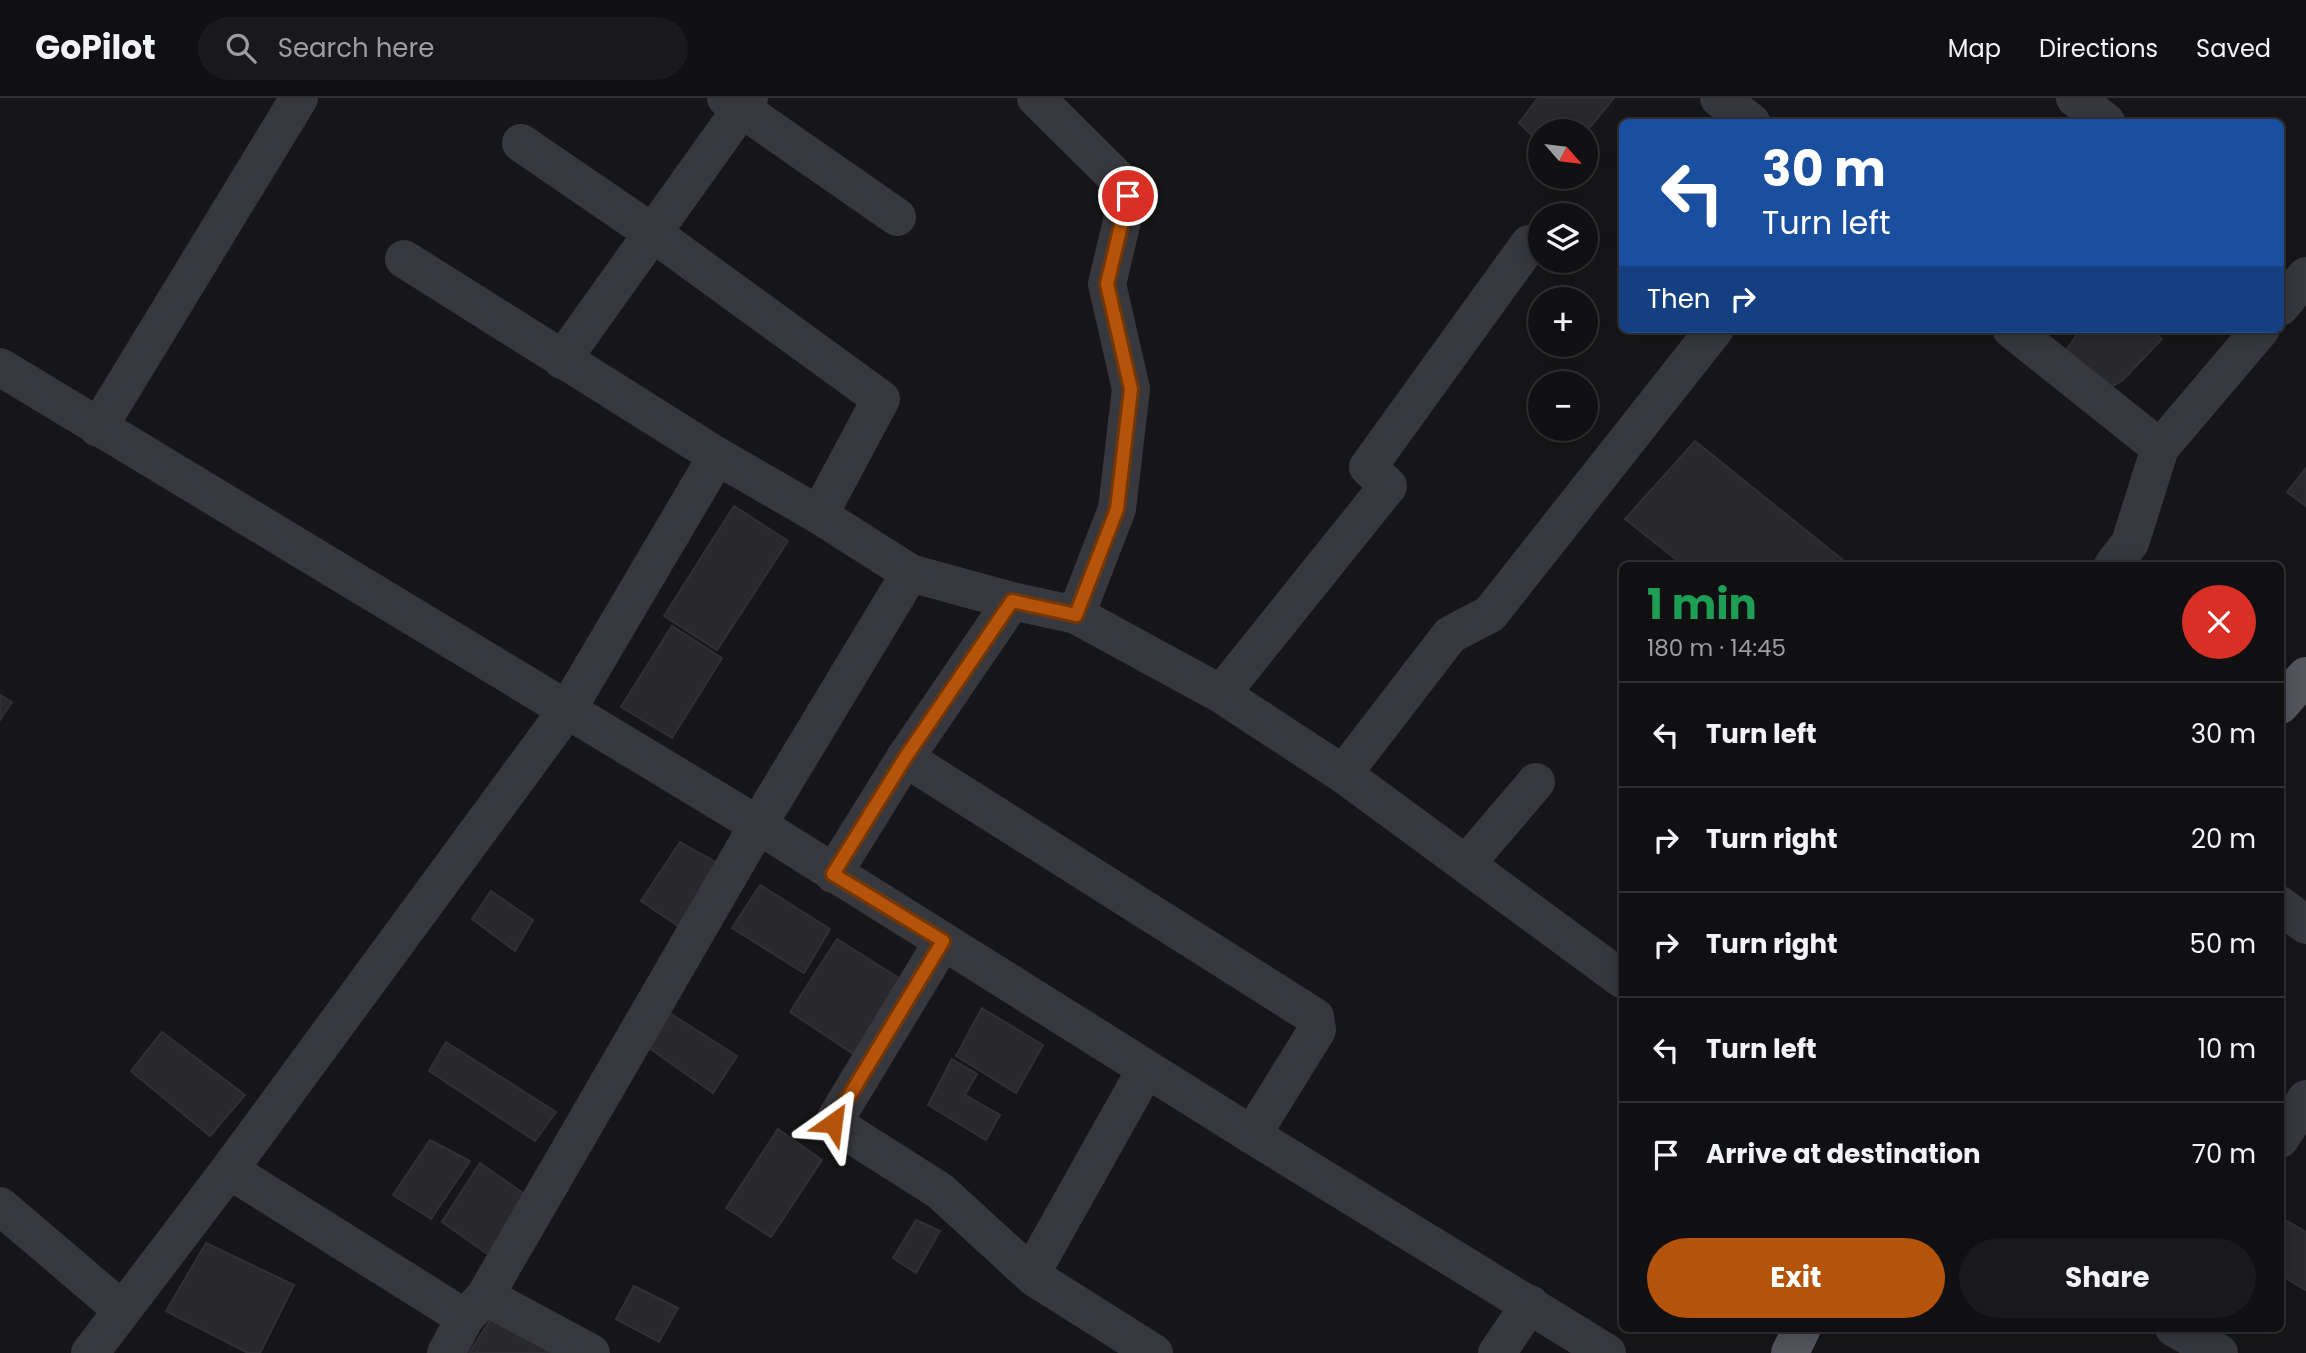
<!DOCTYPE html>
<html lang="en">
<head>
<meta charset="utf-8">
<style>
	body { margin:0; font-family:Poppins,sans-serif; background:#19191b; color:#f1f3f6; height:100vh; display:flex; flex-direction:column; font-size:26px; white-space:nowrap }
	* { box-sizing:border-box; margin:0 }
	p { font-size:23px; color:#9c9d9f }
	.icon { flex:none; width:38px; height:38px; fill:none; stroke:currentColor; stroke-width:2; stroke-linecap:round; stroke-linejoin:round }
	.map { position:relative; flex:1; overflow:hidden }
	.sheet { position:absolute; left:1619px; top:464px; width:665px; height:770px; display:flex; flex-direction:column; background:#101012; border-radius:10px; box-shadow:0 4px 18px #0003,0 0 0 2px #303032 }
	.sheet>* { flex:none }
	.banner { position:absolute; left:1619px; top:21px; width:665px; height:214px; border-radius:10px; box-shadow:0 4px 18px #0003,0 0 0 2px #303032; background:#1a4fa0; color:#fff; overflow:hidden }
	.needle { width:46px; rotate:118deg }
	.controls { position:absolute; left:1528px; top:21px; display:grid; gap:14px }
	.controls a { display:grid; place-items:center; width:70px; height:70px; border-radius:50%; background:#101012; box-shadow:0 4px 18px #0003,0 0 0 2px #303032; font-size:35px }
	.pin { position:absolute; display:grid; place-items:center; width:60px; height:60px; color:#fff; margin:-30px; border:4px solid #fff; border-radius:50%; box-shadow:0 2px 7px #0007 }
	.me { position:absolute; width:77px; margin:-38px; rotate:31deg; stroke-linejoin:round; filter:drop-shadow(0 0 5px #0008) }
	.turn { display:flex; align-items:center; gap:24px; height:147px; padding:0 28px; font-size:32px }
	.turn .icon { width:91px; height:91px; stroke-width:2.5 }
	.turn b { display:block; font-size:49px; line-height:60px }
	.then { display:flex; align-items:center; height:66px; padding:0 28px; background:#0003; gap:14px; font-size:26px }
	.round { display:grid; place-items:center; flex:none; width:74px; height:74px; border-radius:37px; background:#19191b }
	.overview { display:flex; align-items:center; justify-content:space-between; height:119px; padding:0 28px }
	h1 { font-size:42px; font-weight:700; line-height:52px; color:#1e9e55 }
	.cta { display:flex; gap:14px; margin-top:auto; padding:14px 28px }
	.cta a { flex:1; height:80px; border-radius:42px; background:#b45309; color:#fff; font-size:28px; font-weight:700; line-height:80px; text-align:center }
	.cta a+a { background:#19191b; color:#f1f3f6 }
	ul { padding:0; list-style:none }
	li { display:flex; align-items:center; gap:21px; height:105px; padding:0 28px; border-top:2px solid #303032 }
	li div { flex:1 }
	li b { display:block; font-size:26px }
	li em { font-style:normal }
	header { display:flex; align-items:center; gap:42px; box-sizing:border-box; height:98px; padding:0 35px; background:#101012; border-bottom:2px solid #303032 }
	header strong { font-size:33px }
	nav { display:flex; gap:38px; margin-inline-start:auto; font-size:24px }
	.search { width:490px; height:63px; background:#19191b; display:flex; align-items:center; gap:18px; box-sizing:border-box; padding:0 24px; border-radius:38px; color:#9c9d9f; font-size:26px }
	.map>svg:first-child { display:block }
	.building { fill:#29292c; stroke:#303034; stroke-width:2 }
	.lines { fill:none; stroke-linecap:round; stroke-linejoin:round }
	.minor { stroke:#37383d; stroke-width:38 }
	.major { stroke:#53545c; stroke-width:38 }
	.route-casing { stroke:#753606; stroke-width:18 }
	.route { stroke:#b45309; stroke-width:12 }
</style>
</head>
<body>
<header>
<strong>GoPilot</strong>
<div class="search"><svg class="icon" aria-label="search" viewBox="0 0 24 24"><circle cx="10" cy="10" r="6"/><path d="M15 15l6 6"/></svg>Search here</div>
<nav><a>Map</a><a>Directions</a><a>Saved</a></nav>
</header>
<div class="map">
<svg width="2306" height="1255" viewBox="0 0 2306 1255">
	<rect width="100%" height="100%" fill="#161618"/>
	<g class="building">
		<path d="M1538 0H1614L1586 34 1540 33V45L1519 25Z"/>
		<path d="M2081 231H2149L2162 241 2123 282 2101 295 2060 261Z"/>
		<path d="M1695 343 1849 467H1683L1625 421Z"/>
		<path d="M2306 370V408L2287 394Z"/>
		<path d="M734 408 788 443 717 552 664 518Z"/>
		<path d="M672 528 722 560 672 640 621 609Z"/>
		<path d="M0 597 12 604 0 622Z"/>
		<path d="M680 744 730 772 690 836 641 803Z"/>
		<path d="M760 787 830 831 804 875 732 830Z"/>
		<path d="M491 793 533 822 515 853 472 821Z"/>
		<path d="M837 841 902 882 855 957 790 914Z"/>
		<path d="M982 910 1043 947 1016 995 956 958Z"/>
		<path d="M668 914 737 958 713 995 645 947Z"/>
		<path d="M162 934 245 997 210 1038 131 973Z"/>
		<path d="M446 944 556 1014 535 1043 429 973Z"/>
		<path d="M952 961 977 976 965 997 1000 1017 986 1042 928 1007Z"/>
		<path d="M778 1031 822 1062 771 1139 726 1110Z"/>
		<path d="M430 1042 470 1063 431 1121 393 1097Z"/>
		<path d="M480 1065 533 1102 496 1162 442 1124Z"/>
		<path d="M2280 1119 2306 1134V1192L2280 1177Z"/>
		<path d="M916 1122 940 1133 916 1175 893 1160Z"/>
		<path d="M206 1145 294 1187 260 1255H248L166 1213Z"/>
		<path d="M634 1188 678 1210 659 1244 616 1221Z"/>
		<path d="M490 1222 552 1255H469Z"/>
	</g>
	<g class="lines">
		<g class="minor">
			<path d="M726 0 897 119"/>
			<path d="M1036 0 1123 86 1128 98 1107 186 1131 291 1117 411 1076 517"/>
			<path d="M1719 0 1751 24"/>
			<path d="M2075 0 2106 24"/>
			<path d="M521 45 654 136 881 301 819 417"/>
			<path d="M404 161 717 358 819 417 910 475 1012 503 1076 517 1221 596 1343 676 1622 881"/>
			<path d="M2280 209 2306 178"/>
			<path d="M2011 231 2160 350"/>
			<path d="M562 262 749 0"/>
			<path d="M0 269 758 727 1252 1037 1607 1255"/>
			<path d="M98 330 299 0"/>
			<path d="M2113 467 2130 445 2160 350 2261 231"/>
			<path d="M1221 596 1388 388 1368 369 1529 146"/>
			<path d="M905 660 1315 919 1317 932 1252 1037"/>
			<path d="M1343 676 1450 537 1490 516 1715 231"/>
			<path d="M1466 766 1536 684"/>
			<path d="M833 776 905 660 1012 503"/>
			<path d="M2280 807 2306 827"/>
			<path d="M943 843 833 1025 940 1093 1035 1180 1154 1255"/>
			<path d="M2280 1041 2306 1001"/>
			<path d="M229 1072 465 1220"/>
			<path d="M0 1108 122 1212"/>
			<path d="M1031 1176 1146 971"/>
			<path d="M485 1198 591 1255"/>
			<path d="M2174 1230 2219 1255"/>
			<path d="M90 1255 229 1072 567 612 717 358"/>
			<path d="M446 1255 465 1220 485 1198 758 727 910 475"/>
			<path d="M1497 1255 1530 1206"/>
		</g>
		<g class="major">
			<path d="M2280 607 2306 578"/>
			<path d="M1790 1255 1802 1230"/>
		</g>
	</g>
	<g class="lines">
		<g class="route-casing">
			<path id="route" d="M833 1025 943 843 833 776 905 660 1012 503 1076 517 1117 411 1131 291 1107 186 1128 98"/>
		</g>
		<use href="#route" class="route"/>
	</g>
</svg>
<div class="controls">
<a><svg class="needle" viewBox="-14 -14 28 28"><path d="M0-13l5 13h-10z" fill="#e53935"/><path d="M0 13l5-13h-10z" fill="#9c9d9f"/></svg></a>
<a><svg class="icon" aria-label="layers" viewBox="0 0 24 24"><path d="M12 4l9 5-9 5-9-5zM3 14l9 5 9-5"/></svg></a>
<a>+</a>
<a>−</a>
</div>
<div class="pin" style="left:1128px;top:98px;background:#d93025"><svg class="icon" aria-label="arrive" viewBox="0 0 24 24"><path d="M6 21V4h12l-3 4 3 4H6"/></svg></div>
<svg class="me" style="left:833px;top:1025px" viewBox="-20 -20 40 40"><path d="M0-17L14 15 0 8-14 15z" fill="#b45309" stroke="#fff" stroke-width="4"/></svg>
<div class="banner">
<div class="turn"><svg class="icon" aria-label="left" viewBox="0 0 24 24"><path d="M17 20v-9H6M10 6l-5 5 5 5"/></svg><div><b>30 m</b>Turn left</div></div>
<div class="then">Then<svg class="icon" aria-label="right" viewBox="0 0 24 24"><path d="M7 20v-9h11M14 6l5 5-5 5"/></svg></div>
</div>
<section class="sheet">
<div class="overview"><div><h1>1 min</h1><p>180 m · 14:45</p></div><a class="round" style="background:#d93025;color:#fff"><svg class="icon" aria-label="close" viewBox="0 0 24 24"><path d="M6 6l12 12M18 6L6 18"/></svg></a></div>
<ul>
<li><svg class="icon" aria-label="left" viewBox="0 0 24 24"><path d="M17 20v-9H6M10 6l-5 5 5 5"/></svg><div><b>Turn left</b></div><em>30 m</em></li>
<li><svg class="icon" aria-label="right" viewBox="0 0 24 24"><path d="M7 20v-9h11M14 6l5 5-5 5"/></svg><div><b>Turn right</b></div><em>20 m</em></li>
<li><svg class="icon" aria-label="right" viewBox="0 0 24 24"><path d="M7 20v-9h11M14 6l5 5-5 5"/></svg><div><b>Turn right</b></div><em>50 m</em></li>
<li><svg class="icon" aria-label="left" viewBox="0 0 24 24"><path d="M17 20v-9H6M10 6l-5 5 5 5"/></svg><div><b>Turn left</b></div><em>10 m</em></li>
<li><svg class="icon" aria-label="arrive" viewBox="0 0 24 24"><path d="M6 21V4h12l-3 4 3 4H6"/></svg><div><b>Arrive at destination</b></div><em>70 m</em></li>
</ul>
<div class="cta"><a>Exit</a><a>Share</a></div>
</section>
</div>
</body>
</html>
